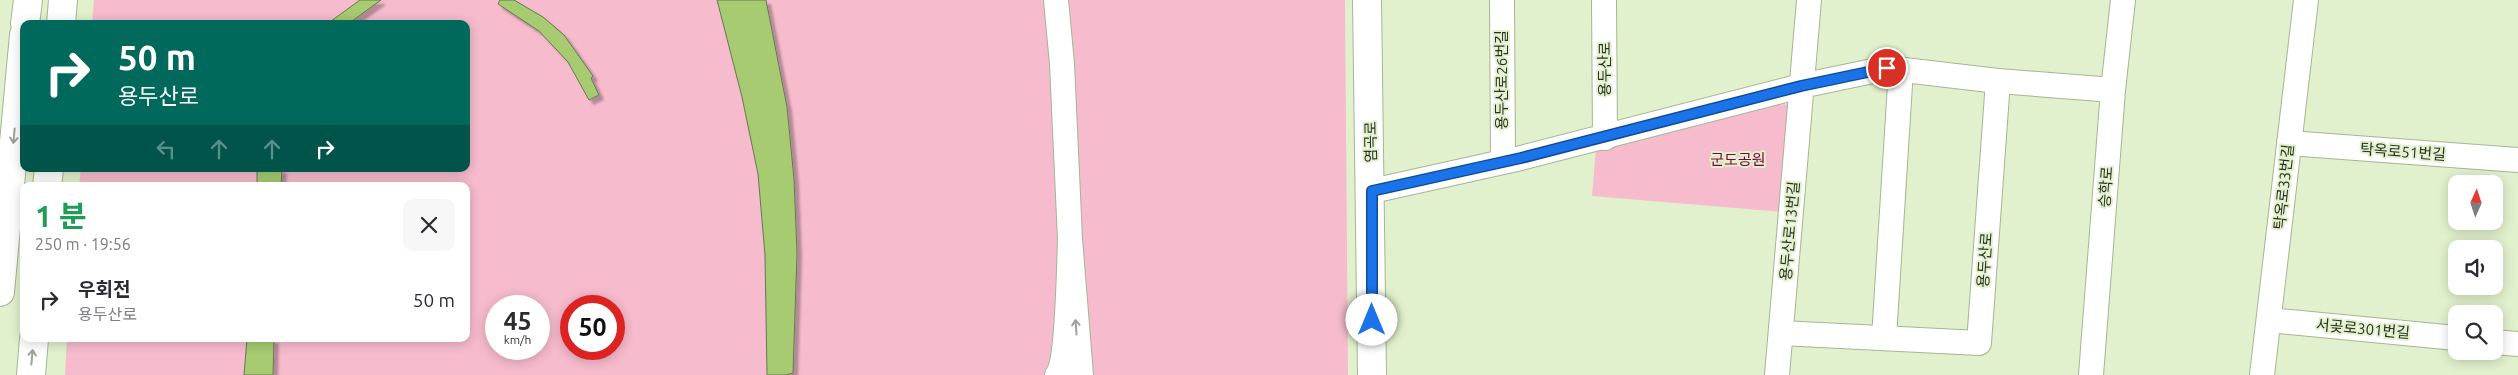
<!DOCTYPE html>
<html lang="ko">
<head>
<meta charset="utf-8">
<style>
	body { margin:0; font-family:Ubuntu,"Noto Sans KR",sans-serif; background:#f7f7f7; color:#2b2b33; height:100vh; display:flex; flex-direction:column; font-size:19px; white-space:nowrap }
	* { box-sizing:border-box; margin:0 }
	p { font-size:16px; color:#7c7c81 }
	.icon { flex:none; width:28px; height:28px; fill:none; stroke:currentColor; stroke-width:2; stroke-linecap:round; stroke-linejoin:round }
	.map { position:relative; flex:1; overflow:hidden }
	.details { position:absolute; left:20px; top:182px; width:450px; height:160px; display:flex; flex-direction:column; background:#fff; border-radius:10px; box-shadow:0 2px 12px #0003 }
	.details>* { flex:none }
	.banner { position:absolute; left:20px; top:20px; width:450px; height:152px; border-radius:10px; box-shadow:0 2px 12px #0003; background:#00695c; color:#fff; overflow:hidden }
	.needle { width:32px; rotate:3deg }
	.buttons { position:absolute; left:2448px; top:175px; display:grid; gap:10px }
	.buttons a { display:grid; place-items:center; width:55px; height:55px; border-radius:10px; background:#fff; box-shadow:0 2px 12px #0003; font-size:25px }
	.speed { position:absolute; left:485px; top:295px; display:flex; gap:10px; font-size:25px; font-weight:700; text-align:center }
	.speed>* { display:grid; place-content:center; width:65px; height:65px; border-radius:50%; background:#fff; box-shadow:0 2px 12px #0003; line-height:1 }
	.speed small { font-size:12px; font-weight:400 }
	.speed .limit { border:8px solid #d22; background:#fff; color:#111 }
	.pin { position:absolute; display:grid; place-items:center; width:42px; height:42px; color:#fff; margin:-21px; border:2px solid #fff; border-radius:50%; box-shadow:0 1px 5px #0007 }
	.me { position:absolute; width:55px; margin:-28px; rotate:0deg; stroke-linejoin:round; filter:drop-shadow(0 0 4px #0008) }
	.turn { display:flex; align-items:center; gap:18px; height:105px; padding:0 15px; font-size:22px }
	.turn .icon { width:65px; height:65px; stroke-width:2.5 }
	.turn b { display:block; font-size:35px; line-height:42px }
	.lanes { display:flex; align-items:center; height:48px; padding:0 15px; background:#0003; justify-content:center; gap:25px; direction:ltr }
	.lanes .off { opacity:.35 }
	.round { display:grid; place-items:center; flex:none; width:52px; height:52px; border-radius:10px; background:#f7f7f7 }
	.summary { display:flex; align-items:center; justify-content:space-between; height:85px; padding:0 15px }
	h1 { font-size:30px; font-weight:700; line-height:38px; color:#1e9e55 }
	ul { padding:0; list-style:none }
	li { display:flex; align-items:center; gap:15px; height:65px; padding:0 15px }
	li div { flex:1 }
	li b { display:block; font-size:19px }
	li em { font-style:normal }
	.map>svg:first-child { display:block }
	.green { fill:#f6bbcc; fill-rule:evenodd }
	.building { fill:#a6cb6f; stroke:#687657; filter:url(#shadow) }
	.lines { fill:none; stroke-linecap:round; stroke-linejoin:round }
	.minor-casing { stroke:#a6b594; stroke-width:26 }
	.major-casing { stroke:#a6b594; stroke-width:30 }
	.minor { stroke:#fff; stroke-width:24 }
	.major { stroke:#fff; stroke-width:28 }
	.oneway { stroke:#9fa19c }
	.route-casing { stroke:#114b97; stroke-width:12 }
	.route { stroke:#1a73e8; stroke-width:9 }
	.labels { text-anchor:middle; stroke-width:4; stroke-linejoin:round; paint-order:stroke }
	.street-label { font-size:15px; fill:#292f22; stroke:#e1f1cd }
	.park-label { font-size:15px; fill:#7f0141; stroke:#e1f1cd }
</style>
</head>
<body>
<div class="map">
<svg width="2518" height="375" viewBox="0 0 2518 375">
	<defs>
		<filter id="shadow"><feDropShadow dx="4.5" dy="4.5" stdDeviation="1" flood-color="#0004"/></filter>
	</defs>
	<rect width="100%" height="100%" fill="#e1f1cd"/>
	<g class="green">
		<path d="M94 0H1345L1348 375H65L67 339H466V186H79L81 169H466V24H92ZM496 306H539V349H496ZM571 306H614V349H571Z"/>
		<path d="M1762 103 1792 105 1782 212 1592 196 1596 149Z"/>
	</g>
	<g class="building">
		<path d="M360 0H381L348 24H327Z"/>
		<path d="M500 0H514L543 17 564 35 593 76 591 78 599 95 589 100 568 62 539 31 498 4Z"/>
		<path d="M717 0H766L787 107 794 179 797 253 793 373 786 375H767L765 255 758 174 742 97Z"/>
		<path d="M257 169H282L281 186H257Z"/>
		<path d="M247 339H274L273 375H244Z"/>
	</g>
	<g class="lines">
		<g class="minor-casing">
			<g id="minor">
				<path d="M1056 0 1062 64 1070 239"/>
				<path d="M1502 0 1503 161"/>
				<path d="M1604 0 1605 138"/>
				<path d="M2289 143 2518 160"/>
				<path d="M1372 191 1521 158 1801 86 1887 68 1998 81 2113 90"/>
				<path d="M2269 320 2456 338"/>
				<path d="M1781 333 1979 343 1998 81"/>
				<path d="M1884 338 1901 69"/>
				<path d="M2494 342 2518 344"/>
				<path d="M1057 375C1068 361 1069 263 1070 239L1081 375"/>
				<path d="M1777 375 1809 0"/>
				<path d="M2091 375 2113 90 2123 0"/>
				<path d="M2262 375 2306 0"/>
			</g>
		</g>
		<g class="major-casing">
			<g id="major">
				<path d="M1367 0 1372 375"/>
				<path d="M25 24 28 0"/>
				<path d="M61 24 63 0"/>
				<path d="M47 186 49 169"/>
				<path d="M0 292 24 35"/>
				<path d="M31 375 34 339"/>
			</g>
		</g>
		<use href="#minor" class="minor"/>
		<use href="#major" class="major"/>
	</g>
	<defs><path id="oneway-shaft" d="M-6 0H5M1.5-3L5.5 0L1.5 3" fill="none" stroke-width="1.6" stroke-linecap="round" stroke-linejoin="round" transform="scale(1.25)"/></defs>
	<g class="oneway">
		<use href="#oneway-shaft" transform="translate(14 136) rotate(95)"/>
		<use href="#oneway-shaft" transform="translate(1076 327) rotate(-94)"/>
		<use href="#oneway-shaft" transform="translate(32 357) rotate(-85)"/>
	</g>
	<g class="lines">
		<g class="route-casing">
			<path id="route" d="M1372 320V191L1521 158 1801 86 1887 68"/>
		</g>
		<use href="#route" class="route"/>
	</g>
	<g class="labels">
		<g class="street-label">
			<text transform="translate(1605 69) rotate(-90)" y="5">용두산로</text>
			<text transform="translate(1502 80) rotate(-90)" y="5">용두산로26번길</text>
			<text transform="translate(1371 142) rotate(-91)" y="5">염곡로</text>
			<text transform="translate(2403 152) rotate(4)" y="5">탁옥로51번길</text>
			<text transform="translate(2106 187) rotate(-86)" y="5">승학로</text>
			<text transform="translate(2284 187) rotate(-84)" y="5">탁옥로33번길</text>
			<text transform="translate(1790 231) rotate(-85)" y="5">용두산로13번길</text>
			<text transform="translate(1985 260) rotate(-86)" y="5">용두산로</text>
			<text transform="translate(2363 329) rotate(5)" y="5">서곶로301번길</text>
		</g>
		<g class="park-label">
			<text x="1738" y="165">군도공원</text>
		</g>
	</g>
</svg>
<div class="buttons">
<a><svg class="needle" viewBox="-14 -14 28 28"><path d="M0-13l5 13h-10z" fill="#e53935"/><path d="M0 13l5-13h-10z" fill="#7c7c81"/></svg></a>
<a><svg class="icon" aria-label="sound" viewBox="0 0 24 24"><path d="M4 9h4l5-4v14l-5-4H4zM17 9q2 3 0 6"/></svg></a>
<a><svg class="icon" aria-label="search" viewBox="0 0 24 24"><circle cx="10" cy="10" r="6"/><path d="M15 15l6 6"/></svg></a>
</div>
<div class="speed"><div>45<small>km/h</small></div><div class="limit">50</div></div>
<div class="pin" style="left:1887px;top:68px;background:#d93025"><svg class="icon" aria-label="arrive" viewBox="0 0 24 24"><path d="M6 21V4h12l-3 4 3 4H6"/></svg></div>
<svg class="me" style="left:1372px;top:320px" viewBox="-20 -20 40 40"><circle r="19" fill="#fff"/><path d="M0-13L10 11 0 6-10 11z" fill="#1a73e8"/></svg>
<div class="banner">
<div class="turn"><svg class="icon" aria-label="right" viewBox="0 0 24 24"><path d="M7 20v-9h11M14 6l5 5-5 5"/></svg><div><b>50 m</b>용두산로</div></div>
<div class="lanes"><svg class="icon off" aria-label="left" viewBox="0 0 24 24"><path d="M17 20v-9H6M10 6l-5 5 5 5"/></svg><svg class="icon off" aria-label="ahead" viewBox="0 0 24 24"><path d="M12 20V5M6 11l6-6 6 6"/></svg><svg class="icon off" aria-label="ahead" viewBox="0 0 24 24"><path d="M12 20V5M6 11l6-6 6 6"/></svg><svg class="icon" aria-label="right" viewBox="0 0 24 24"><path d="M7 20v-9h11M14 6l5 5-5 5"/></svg></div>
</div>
<section class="details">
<div class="summary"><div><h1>1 분</h1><p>250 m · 19:56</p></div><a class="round"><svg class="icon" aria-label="close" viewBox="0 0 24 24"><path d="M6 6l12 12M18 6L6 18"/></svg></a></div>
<ul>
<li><svg class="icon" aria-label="right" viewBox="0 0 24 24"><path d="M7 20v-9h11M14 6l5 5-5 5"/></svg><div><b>우회전</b><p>용두산로</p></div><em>50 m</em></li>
</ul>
</section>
</div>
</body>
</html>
